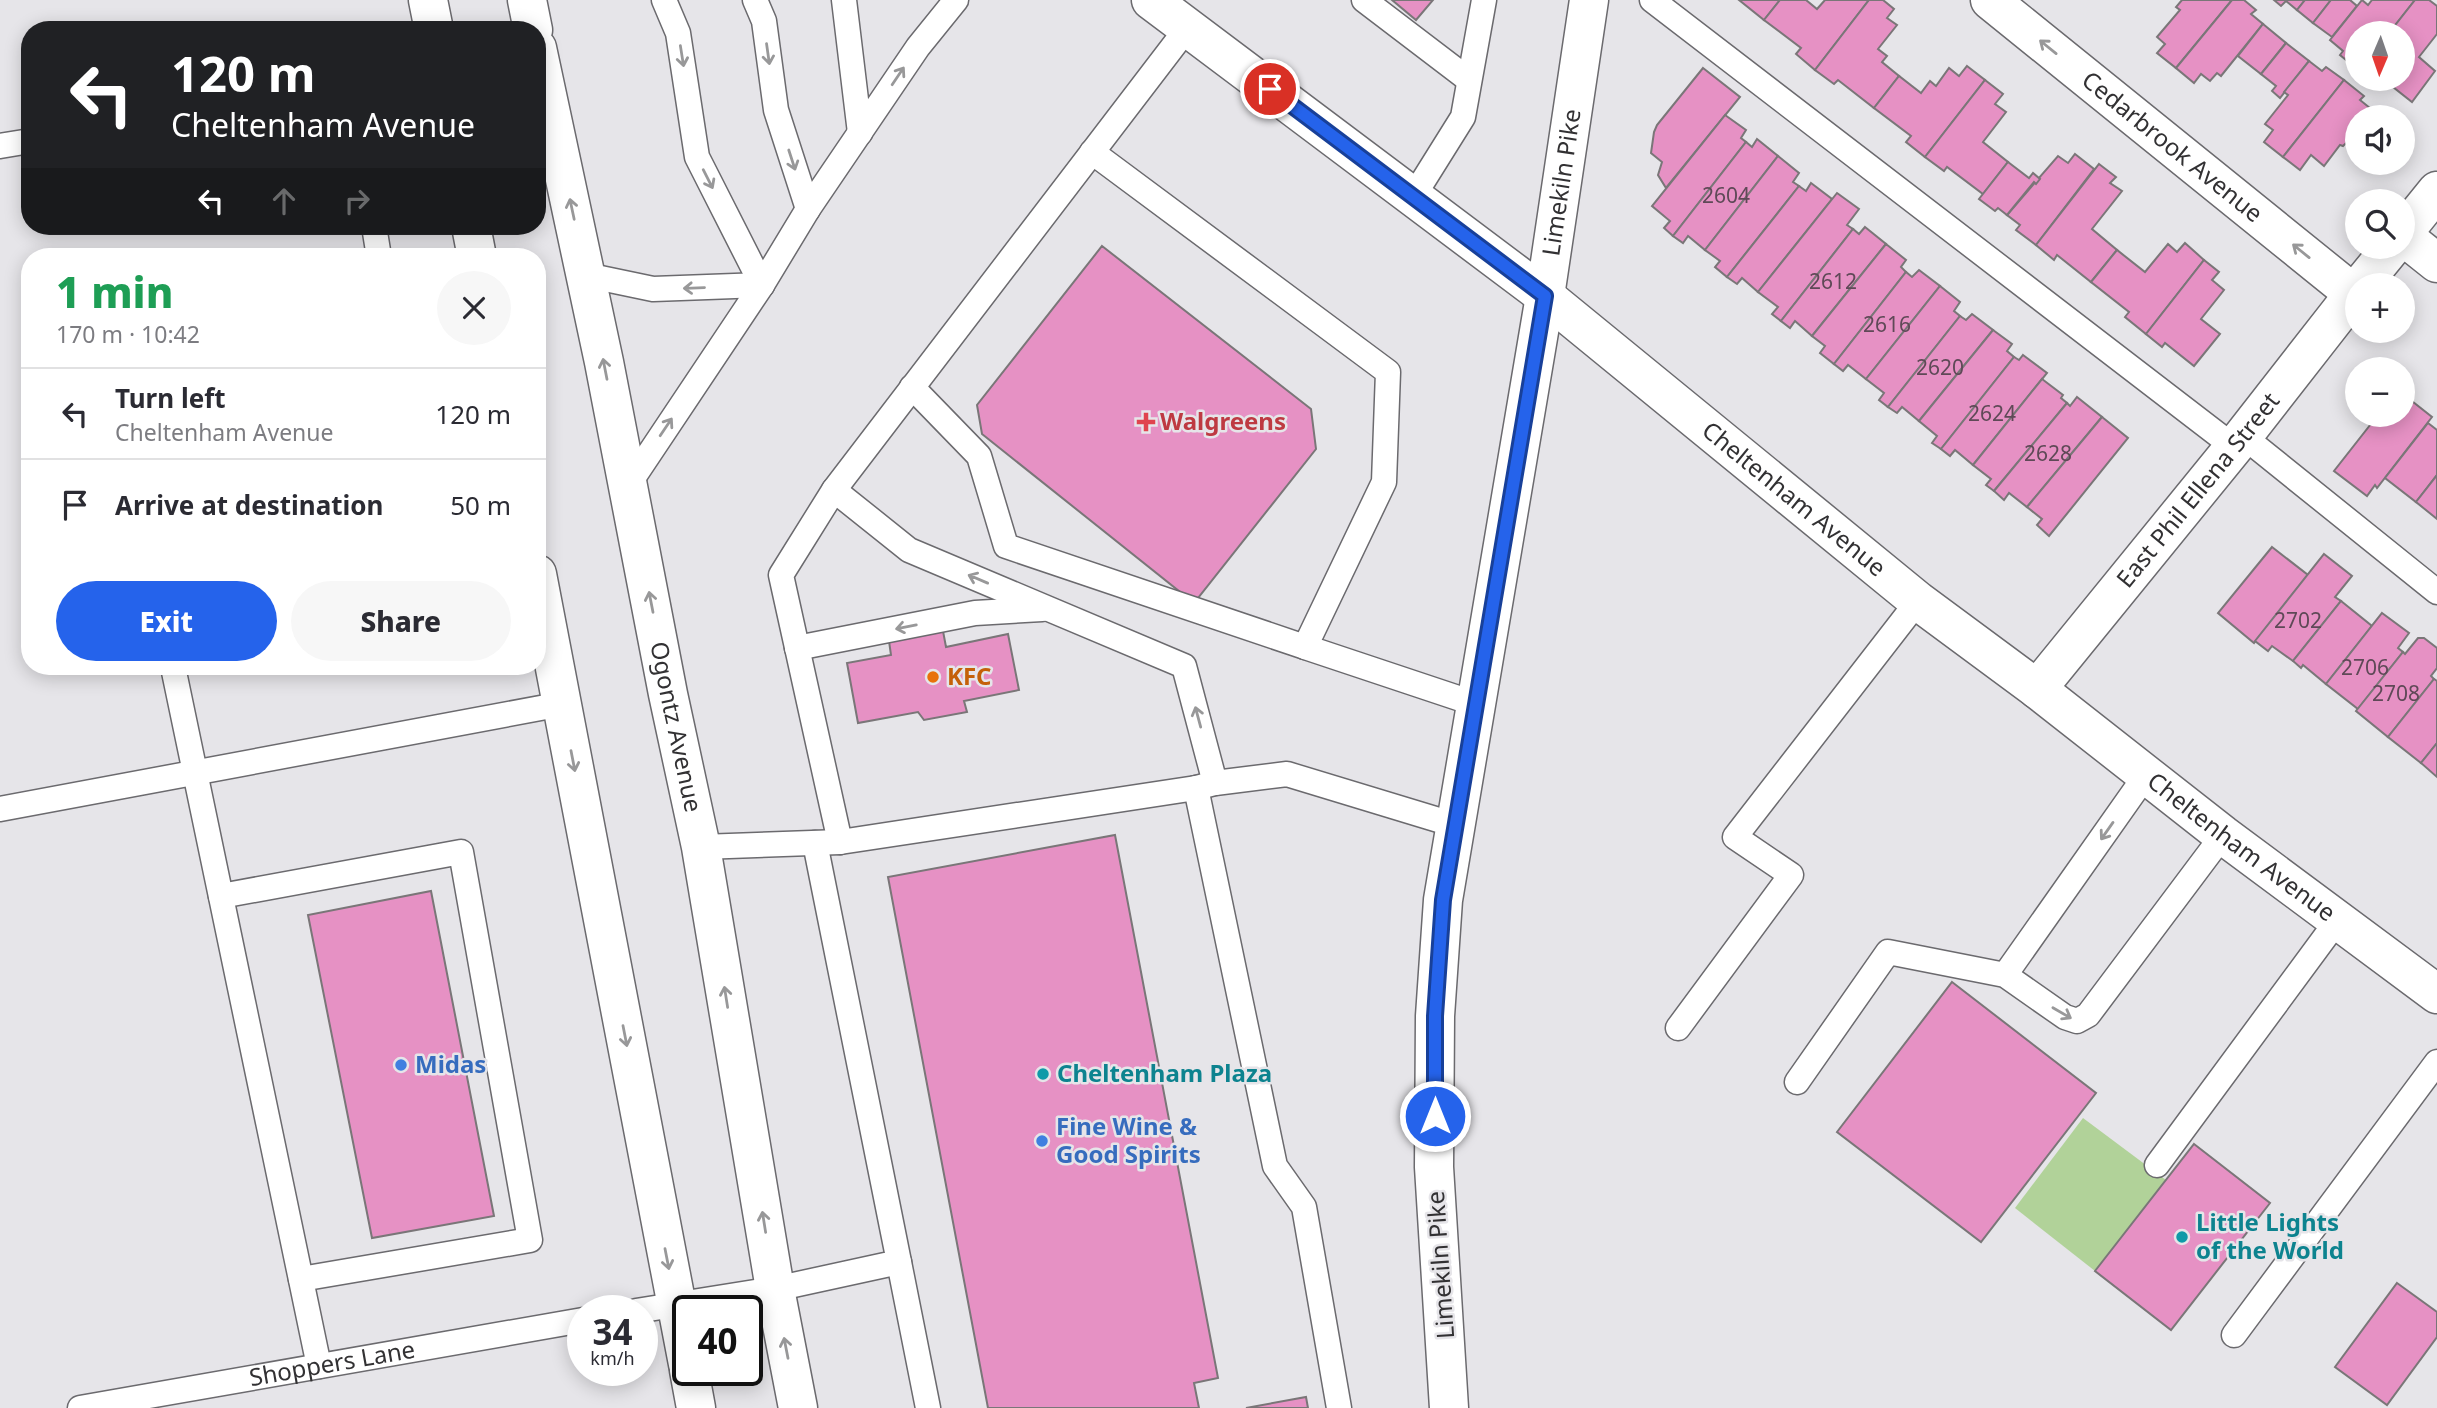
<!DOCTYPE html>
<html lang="en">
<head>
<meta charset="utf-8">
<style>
	body { margin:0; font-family:"Noto Sans",sans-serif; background:#f7f7f7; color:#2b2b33; height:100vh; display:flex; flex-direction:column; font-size:26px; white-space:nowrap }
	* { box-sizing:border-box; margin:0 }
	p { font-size:23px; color:#7c7c81 }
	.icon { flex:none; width:38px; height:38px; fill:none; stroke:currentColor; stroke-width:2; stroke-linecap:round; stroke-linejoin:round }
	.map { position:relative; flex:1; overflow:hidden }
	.panel { position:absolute; left:21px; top:248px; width:525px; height:427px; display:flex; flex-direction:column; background:#fff; border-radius:28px; box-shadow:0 4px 18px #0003 }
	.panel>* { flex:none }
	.banner { position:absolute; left:21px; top:21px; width:525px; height:214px; border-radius:28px; box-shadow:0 4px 18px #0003; background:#202124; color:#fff; overflow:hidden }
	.needle { width:46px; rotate:182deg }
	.controls { position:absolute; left:2345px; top:21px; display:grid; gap:14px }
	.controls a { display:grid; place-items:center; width:70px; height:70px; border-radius:50%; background:#fff; box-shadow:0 4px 18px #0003; font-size:35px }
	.speed { position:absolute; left:567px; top:1295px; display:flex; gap:14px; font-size:35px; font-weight:700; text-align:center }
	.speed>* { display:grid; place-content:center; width:91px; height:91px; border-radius:50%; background:#fff; box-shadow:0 4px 18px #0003; line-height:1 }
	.speed small { font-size:18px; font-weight:400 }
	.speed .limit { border:4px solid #111; border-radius:10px; background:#fff; color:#111 }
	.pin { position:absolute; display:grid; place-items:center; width:60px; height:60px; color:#fff; margin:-30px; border:4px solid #fff; border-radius:50%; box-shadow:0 2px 7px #0007 }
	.me { position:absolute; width:77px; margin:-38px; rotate:0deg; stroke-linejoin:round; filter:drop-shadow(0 0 5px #0008) }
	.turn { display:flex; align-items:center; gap:24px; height:147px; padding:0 35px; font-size:32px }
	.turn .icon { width:91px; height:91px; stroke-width:2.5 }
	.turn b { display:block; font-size:49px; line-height:60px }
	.lanes { display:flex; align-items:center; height:66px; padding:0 35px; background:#0003; justify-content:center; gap:35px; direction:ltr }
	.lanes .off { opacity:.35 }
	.round { display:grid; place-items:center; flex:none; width:74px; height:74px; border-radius:37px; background:#f7f7f7 }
	.overview { display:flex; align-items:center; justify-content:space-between; height:119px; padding:0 35px }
	h1 { font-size:42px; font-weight:800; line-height:52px; color:#1e9e55 }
	.action { display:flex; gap:14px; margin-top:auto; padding:14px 35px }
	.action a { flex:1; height:80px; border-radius:42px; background:#2563eb; color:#fff; font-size:28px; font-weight:800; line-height:80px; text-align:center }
	.action a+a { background:#f7f7f7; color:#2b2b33 }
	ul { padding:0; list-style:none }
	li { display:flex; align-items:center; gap:21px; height:91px; padding:0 35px; border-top:2px solid #e1e1e2 }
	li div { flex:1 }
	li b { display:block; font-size:26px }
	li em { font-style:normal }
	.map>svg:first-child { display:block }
	.green { fill:#b1d299 }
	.building { fill:#e691c4; stroke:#7a7678; stroke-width:2 }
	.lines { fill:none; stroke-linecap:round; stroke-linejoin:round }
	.service-casing { stroke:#6b6a6e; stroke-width:27 }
	.minor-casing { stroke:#6b6a6e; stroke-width:41 }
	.tertiary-casing { stroke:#6b6a6e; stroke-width:41 }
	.secondary-casing { stroke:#6b6a6e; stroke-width:41 }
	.trunk-casing { stroke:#6b6a6e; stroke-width:41 }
	.service { stroke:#fff; stroke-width:24 }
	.minor { stroke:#fff; stroke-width:38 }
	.tertiary { stroke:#fff; stroke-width:38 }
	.secondary { stroke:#fff; stroke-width:38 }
	.trunk { stroke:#fff; stroke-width:38 }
	.oneway { stroke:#989899 }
	.route-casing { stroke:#184099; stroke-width:18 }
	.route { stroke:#2563eb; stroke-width:12 }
	.health-dot { fill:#e0444e; stroke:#e6e5e9; stroke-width:2.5 }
	.food-dot { fill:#e8710a; stroke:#e6e5e9; stroke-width:2.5 }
	.shop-dot { fill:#3f7fe0; stroke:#e6e5e9; stroke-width:2.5 }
	.culture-dot { fill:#0f9aa8; stroke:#e6e5e9; stroke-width:2.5 }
	.labels { text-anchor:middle; stroke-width:5; stroke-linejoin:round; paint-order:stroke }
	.number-label { font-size:21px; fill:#5f4957 }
	.street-label { font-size:24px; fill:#323133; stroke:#e6e5e9 }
	.health-label { font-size:24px; font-weight:bold; fill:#be3a42; stroke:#e6e5e9; text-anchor:start }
	.food-label { font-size:24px; font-weight:bold; fill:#c56008; stroke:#e6e5e9; text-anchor:start }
	.shop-label { font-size:24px; font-weight:bold; fill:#366cbe; stroke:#e6e5e9; text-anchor:start }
	.culture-label { font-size:24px; font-weight:bold; fill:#0d838f; stroke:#e6e5e9; text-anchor:start }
</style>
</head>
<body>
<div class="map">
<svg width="2437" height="1408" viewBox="0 0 2437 1408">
	<rect width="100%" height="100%" fill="#e6e5e9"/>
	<path class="green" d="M2083 1118 2166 1180 2095 1271 2015 1208Z"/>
	<g class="building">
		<path d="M1392 0H1433L1416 20Z"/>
		<path d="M1739 0H1780L1764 20Z"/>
		<path d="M1780 0H1806L1817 9 1825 0H1869L1815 70 1796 54 1801 48 1764 20Z"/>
		<path d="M1869 0H1883L1894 9 1887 18 1897 25 1878 49 1887 56 1882 62 1899 76 1874 108 1838 80 1834 84 1815 70Z"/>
		<path d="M2182 0H2232L2176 68 2157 53 2165 44 2157 37 2180 10 2176 7Z"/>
		<path d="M2232 0H2244L2256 10 2251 14 2263 24 2221 76 2217 73 2210 81 2201 74 2194 83 2176 68Z"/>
		<path d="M2274 0H2305L2297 10 2286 1 2281 6Z"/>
		<path d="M2305 0H2331L2313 23 2297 10Z"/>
		<path d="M2331 0H2350L2357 6 2332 37 2313 23Z"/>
		<path d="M2362 0 2368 5 2372 0H2415L2389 33H2357V69L2340 55 2343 51 2330 40Z"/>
		<path d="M2415 0H2429L2437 6V34L2419 57 2435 71 2412 102 2384 80 2379 86 2370 79H2403V33H2389Z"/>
		<path d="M2263 24 2286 43 2261 74 2238 56Z"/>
		<path d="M2286 43 2309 61 2280 98 2272 91 2276 86 2261 74Z"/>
		<path d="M2309 61 2322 71 2326 67 2344 80 2283 157 2264 142 2273 130 2265 124 2288 95 2284 92Z"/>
		<path d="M1967 66 1985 80 1925 157 1906 142 1911 136 1874 108 1899 76 1921 93 1930 81 1936 86 1949 68 1959 76Z"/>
		<path d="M1703 68 1740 97 1666 188 1658 175 1662 162 1651 153 1654 132 1657 125Z"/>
		<path d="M1985 80 2003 94 1995 104 2006 112 1983 142 2008 162 1983 194 1947 167 1944 171 1925 157Z"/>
		<path d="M2344 80 2364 96 2360 100 2381 117H2357V152L2346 143 2343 146 2340 145 2324 166 2311 155 2300 170 2283 157Z"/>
		<path d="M1725 115 1746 130 1741 138 1746 142 1673 236 1664 228 1670 221 1652 206Z"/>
		<path d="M1757 139 1778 156 1705 250 1688 236 1683 243 1673 236 1746 142 1752 147Z"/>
		<path d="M2075 154 2094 169 2036 245 2016 230 2020 225 2007 215 2058 156 2068 163Z"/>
		<path d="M1778 156 1799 173 1793 182 1799 186 1727 277 1715 267 1720 261 1705 250Z"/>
		<path d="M2008 162 2029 178 2033 173 2040 179 2036 184 2034 182 2007 215 1998 208 1995 211 1979 199Z"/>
		<path d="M2099 164 2116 177 2110 183 2122 191 2092 229 2117 250 2091 282 2057 255 2054 260 2036 245Z"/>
		<path d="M1811 183 1832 199 1758 292 1742 278 1737 284 1727 277 1799 186 1806 191Z"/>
		<path d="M1837 193 1859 209 1847 225 1853 229 1781 321 1772 314 1778 307 1758 292Z"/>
		<path d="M1865 227 1886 244 1812 336 1795 321 1790 328 1781 321 1853 229 1859 234Z"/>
		<path d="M2185 243 2204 260 2146 334 2125 317 2129 312 2091 282 2117 250 2145 272 2168 244 2177 252Z"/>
		<path d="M1886 244 1906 260 1901 267 1906 272 1834 364 1820 353 1825 346 1812 336Z"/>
		<path d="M1102 246 1311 409 1316 449 1194 603 982 434 977 405Z"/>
		<path d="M2204 260 2219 272 2212 280 2224 290 2201 319 2220 334 2194 366 2165 343 2162 347 2146 334Z"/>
		<path d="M1919 270 1940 286 1866 379 1848 365 1843 371 1834 364 1906 272 1912 277Z"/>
		<path d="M1940 286 1960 302 1954 311 1960 316 1888 407 1879 400 1884 393 1866 379Z"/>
		<path d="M1972 314 1993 330 1919 421 1902 407 1897 413 1888 407 1960 316 1966 320Z"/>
		<path d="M1993 330 2012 344 2007 351 2014 357 1941 449 1932 443 1937 436 1919 421Z"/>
		<path d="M2023 355 2047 373 1973 465 1955 450 1950 456 1941 449 2014 357 2019 360Z"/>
		<path d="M2042 379 2063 395 2061 398 2067 403 1994 491 1986 485 1991 479 1973 465Z"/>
		<path d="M2403 394 2432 417 2377 488 2375 485 2367 496 2334 471 2378 415H2403Z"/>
		<path d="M2077 397 2102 417 2027 507 2009 493 2004 500 1994 491 2067 403 2070 406Z"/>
		<path d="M2102 417 2128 438 2049 536 2037 525 2042 519 2027 507Z"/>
		<path d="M2428 423 2437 430V475L2416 502 2385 478Z"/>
		<path d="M2437 475V519L2416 502Z"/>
		<path d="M2272 547 2308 575 2254 643 2218 613Z"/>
		<path d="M2324 554 2352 576 2335 597 2341 601 2293 661 2272 646 2268 651 2255 641Z"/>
		<path d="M2341 601 2372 626 2326 684 2303 665 2301 668 2293 661Z"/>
		<path d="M2382 613 2409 633 2398 648 2403 652 2358 709 2326 684Z"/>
		<path d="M943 631 946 647 1008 634 1019 690 964 701 967 712 924 720 918 712 858 723 847 663 891 655 889 641Z"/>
		<path d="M2418 638H2424L2437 648V668L2431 676 2434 679 2388 737 2356 711 2403 652 2405 654Z"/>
		<path d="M2434 679 2437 681V743L2421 763 2388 737Z"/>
		<path d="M2437 743V777L2421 763Z"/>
		<path d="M1115 835 1218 1378 1194 1383 1199 1408H988L888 877Z"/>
		<path d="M431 891 494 1216 372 1238 308 915Z"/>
		<path d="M1952 982 2096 1093 1981 1242 1837 1132Z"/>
		<path d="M2194 1144 2270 1203 2171 1330 2095 1271Z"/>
		<path d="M2397 1283 2437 1312V1337L2387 1405 2335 1367Z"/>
		<path d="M1306 1397 1308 1408H1246Z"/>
	</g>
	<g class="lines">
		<g class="service-casing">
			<g id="service">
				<path d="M664 0 678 33 697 157 762 285"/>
				<path d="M755 0 764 21 776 110 808 209"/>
				<path d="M844 0 860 133"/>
				<path d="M1364 0 1469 80"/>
				<path d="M1652 0 2234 447"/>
				<path d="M0 146 30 141"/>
				<path d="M1092 152 1388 372 1384 482 1305 647 1476 704"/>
				<path d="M1413 197 1463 117 1484 0"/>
				<path d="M374 226 379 257"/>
				<path d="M586 275 653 289 762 285"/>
				<path d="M912 387 979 456 1006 546 1305 647"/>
				<path d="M2243 436 2437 592"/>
				<path d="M629 484 762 285 808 209 918 47 956 0"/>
				<path d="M834 490 909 550 1184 666 1215 783"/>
				<path d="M797 648 975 613 1042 609"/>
				<path d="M173 667 319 1366"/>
				<path d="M1196 788 1275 1166 1304 1207 1339 1408"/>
				<path d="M0 809 562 704"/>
				<path d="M840 842 781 575 834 490 1188 27"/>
				<path d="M701 847 840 842 1196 788 1215 783 1287 774 1455 825"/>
				<path d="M221 896 461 852 530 1240 301 1279"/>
				<path d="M2005 975 2146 775"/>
				<path d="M1678 1028 1791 875 1735 837 1918 601"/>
				<path d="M1797 1082 1888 952 2005 975 2065 1017 2077 1021 2088 1015 2223 835"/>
				<path d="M2157 1165 2337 921"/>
				<path d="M899 1262 928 1408"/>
				<path d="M636 1311 775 1289 899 1262 815 843"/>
				<path d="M2234 1335 2437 1062"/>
				<path id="s1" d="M80 1408 583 1320"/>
			</g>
		</g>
		<g class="minor-casing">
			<g id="minor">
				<path id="s2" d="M1990 0 2354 294"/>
				<path d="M2403 233 2437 191"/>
				<path d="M2403 236 2437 263"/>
				<path d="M2361 285 2392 247"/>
				<path id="s3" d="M2037 689 2243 436 2357 290"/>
			</g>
		</g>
		<g class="tertiary-casing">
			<g id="tertiary">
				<path id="s4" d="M1449 1408 1434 1167 1435 1016 1443 900 1545 296 1589 0"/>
			</g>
		</g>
		<g class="secondary-casing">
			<g id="secondary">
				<path id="s5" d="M1151 0 1545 296 1918 601 2037 689 2223 835 2437 994"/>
			</g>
		</g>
		<g class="trunk-casing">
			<g id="trunk">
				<path d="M428 0 434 30"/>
				<path d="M527 0 533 30"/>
				<path id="s6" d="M537 48 604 362 668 694 701 847 775 1289 798 1408"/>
				<path d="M471 226 477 257"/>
				<path d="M537 574 688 1364"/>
				<path d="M689 1370 696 1408"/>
			</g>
		</g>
		<use href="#service" class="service"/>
		<use href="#minor" class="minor"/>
		<use href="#tertiary" class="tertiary"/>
		<use href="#secondary" class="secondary"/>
		<use href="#trunk" class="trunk"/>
	</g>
	<defs><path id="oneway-shaft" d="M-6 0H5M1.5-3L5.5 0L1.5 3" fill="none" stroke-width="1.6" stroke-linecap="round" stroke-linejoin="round" transform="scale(1.75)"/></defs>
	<g class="oneway">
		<use href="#oneway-shaft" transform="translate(2048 47) rotate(-141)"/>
		<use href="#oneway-shaft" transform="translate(768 54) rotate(82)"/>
		<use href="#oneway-shaft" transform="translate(682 56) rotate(81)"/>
		<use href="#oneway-shaft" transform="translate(898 76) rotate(-56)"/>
		<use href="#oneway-shaft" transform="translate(792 160) rotate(72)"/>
		<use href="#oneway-shaft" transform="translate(708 179) rotate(63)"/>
		<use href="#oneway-shaft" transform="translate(572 209) rotate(-102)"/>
		<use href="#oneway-shaft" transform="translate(2301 251) rotate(-141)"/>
		<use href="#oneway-shaft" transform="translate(694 288) rotate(178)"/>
		<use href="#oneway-shaft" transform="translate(605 369) rotate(-101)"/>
		<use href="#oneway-shaft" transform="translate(666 427) rotate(-56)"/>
		<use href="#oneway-shaft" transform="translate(978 579) rotate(-157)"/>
		<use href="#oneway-shaft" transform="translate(651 602) rotate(-101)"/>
		<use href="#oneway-shaft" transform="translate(906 627) rotate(169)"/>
		<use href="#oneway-shaft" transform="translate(1198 717) rotate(-105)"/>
		<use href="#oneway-shaft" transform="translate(573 761) rotate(79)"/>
		<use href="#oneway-shaft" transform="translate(2107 831) rotate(125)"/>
		<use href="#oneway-shaft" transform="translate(726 997) rotate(-99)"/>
		<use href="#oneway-shaft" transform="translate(2062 1013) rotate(30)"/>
		<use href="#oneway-shaft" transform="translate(625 1036) rotate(79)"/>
		<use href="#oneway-shaft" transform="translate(764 1222) rotate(-99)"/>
		<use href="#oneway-shaft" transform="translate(667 1259) rotate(79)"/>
		<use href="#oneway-shaft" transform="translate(786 1348) rotate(-101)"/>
	</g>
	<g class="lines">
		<g class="route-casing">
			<path id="route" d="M1270 89 1545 296 1443 900 1435 1016V1116"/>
		</g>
		<use href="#route" class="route"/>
	</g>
	<path class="health-dot" d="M1142.5 411.5h7v7h7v7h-7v7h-7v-7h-7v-7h7z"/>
	<circle class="food-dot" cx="933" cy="677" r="7"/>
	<g class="shop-dot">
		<circle cx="401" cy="1065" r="7"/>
		<circle cx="1042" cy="1141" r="7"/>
	</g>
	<g class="culture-dot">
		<circle cx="1043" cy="1074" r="7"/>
		<circle cx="2182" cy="1237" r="7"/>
	</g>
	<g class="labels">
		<g class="number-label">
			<text x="1726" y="203">2604</text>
			<text x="1833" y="289">2612</text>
			<text x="1887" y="332">2616</text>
			<text x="1940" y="375">2620</text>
			<text x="1992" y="421">2624</text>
			<text x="2048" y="461">2628</text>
			<text x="2298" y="628">2702</text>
			<text x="2365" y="675">2706</text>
			<text x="2396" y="701">2708</text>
		</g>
		<g class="street-label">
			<text dy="8" stroke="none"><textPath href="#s2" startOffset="234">Cedarbrook Avenue</textPath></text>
			<text dy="8" stroke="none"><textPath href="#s4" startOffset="1236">Limekiln Pike</textPath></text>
			<text dy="8" stroke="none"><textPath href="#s3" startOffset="256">East Phil Ellena Street</textPath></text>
			<text dy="8" stroke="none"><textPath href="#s5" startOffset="814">Cheltenham Avenue</textPath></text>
			<text dy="8" stroke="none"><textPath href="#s6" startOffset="693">Ogontz Avenue</textPath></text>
			<text dy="8" stroke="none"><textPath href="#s5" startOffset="1381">Cheltenham Avenue</textPath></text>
			<text transform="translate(1441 1265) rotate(-94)" y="8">Limekiln Pike</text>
			<text dy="8" stroke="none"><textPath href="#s1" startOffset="256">Shoppers Lane</textPath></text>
		</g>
		<g class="health-label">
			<text x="1160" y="430">Walgreens</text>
		</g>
		<g class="food-label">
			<text x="947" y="685">KFC</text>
		</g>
		<g class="shop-label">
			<text x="415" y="1073">Midas</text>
			<text x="1056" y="1135">Fine Wine &amp;<tspan x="1056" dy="28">Good Spirits</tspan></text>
		</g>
		<g class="culture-label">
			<text x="1057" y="1082">Cheltenham Plaza</text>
			<text x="2196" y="1231">Little Lights<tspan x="2196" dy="28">of the World</tspan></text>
		</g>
	</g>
</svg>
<div class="controls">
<a><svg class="needle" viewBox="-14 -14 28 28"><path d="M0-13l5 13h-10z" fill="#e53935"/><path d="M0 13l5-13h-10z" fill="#7c7c81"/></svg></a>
<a><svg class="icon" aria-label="sound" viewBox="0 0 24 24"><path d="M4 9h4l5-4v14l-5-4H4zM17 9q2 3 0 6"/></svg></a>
<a><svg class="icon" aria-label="search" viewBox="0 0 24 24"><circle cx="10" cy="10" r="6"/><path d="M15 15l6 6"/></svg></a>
<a>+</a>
<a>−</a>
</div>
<div class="speed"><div>34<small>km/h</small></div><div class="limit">40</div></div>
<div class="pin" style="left:1270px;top:89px;background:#d93025"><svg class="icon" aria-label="arrive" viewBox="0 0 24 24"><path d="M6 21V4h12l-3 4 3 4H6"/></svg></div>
<svg class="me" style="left:1435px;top:1116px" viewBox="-20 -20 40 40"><circle r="17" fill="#2563eb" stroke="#fff" stroke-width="3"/><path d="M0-11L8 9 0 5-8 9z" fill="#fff"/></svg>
<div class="banner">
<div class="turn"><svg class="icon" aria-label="left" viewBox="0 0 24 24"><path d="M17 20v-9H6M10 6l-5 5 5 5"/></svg><div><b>120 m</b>Cheltenham Avenue</div></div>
<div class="lanes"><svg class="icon" aria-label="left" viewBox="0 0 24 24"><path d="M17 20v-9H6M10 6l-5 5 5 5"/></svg><svg class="icon off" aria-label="ahead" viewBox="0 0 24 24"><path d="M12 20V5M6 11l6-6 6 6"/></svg><svg class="icon off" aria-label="right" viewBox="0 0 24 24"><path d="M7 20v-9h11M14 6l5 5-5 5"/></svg></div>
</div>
<section class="panel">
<div class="overview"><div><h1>1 min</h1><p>170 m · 10:42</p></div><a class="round"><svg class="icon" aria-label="close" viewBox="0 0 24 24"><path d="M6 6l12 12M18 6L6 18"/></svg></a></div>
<ul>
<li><svg class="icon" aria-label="left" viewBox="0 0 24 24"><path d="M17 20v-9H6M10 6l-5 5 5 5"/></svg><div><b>Turn left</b><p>Cheltenham Avenue</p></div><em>120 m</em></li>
<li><svg class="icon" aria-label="arrive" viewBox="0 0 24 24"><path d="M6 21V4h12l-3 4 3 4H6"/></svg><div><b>Arrive at destination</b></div><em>50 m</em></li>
</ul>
<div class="action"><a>Exit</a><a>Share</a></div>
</section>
</div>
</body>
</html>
